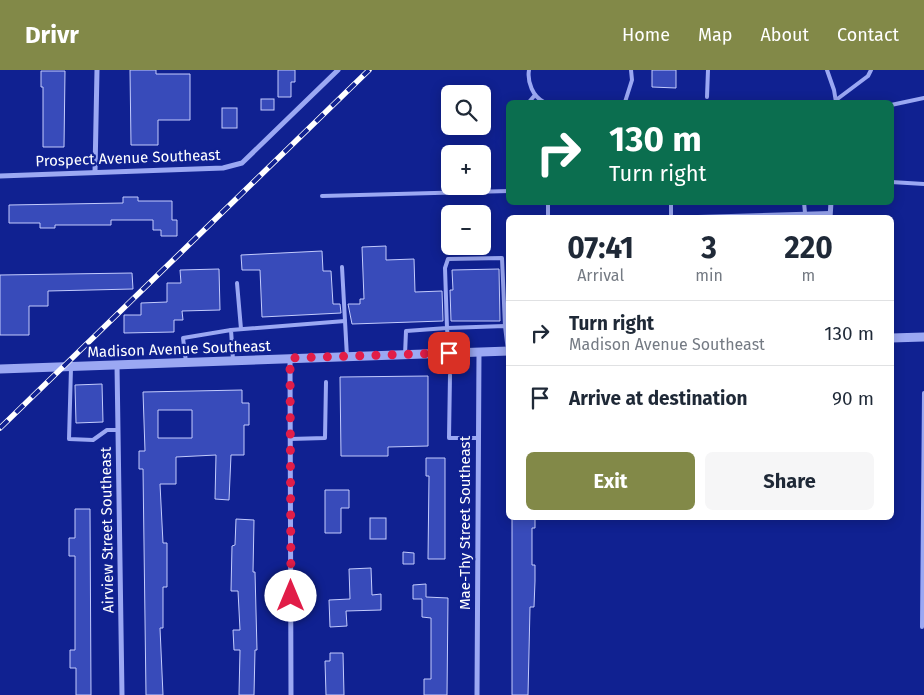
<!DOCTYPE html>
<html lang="en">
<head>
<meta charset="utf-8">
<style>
	body { margin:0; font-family:"Fira Sans",sans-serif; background:#f6f6f7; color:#1f2937; height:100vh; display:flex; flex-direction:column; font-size:19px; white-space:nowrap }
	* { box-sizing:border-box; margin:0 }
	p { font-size:16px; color:#747a83 }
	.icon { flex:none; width:28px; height:28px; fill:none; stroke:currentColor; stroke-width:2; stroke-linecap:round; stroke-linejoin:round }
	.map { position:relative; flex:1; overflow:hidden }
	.details { position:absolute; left:506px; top:145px; width:388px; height:305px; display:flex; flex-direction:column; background:#fff; border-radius:8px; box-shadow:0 2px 12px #0003 }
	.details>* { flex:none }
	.guide { position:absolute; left:506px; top:30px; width:388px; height:105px; border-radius:8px; box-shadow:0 2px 12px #0003; background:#0b6e4f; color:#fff; overflow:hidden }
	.tools { position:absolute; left:441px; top:15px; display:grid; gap:10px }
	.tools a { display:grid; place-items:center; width:50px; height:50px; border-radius:8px; background:#fff; box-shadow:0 2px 12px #0003; font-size:25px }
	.pin { position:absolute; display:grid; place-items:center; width:42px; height:42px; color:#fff; margin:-21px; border-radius:10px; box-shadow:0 2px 8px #0006 }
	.me { position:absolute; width:55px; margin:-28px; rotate:0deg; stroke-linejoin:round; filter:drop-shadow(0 0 4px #0008) }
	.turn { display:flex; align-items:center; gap:18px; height:105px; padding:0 20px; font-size:22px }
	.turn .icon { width:65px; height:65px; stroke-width:2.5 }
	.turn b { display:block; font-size:35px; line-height:42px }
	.eta { display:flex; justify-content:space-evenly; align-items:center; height:85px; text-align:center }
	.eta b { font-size:30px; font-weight:700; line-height:35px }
	.action { display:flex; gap:10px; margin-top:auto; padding:10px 20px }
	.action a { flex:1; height:58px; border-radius:8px; background:#828948; color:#fff; font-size:20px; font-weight:700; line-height:58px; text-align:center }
	.action a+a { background:#f6f6f7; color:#1f2937 }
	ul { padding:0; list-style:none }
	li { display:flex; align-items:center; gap:15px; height:65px; padding:0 20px; border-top:1px solid #e0e1e3 }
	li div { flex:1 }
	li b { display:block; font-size:19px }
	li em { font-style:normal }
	header { display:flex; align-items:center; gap:30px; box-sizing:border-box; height:70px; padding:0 25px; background:#828948; color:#fff }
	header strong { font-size:24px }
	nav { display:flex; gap:28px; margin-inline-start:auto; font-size:18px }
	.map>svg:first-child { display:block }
	.building { fill:#384bba; stroke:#c3cbfd; fill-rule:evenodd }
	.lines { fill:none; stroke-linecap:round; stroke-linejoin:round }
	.service { stroke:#9ba8f3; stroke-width:4 }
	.minor { stroke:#9ba8f3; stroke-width:5 }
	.tertiary { stroke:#9ba8f3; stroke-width:9 }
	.rail-casing { stroke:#fff; stroke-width:5.5 }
	.rail { stroke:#102191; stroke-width:4; stroke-dasharray:11; stroke-linecap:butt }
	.route { stroke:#e11d48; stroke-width:9; stroke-dasharray:0 16.2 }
	.labels { text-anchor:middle; stroke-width:4.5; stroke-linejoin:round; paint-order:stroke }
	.street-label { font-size:15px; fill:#fff; stroke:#102191 }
</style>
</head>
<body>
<header>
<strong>Drivr</strong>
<nav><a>Home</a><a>Map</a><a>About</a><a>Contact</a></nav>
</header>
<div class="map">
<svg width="924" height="625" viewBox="0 0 924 625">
	<rect width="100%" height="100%" fill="#102191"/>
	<g class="building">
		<path d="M130 0H156V4H190V50H158V75H131Z"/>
		<path d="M278 0H295V12H291V27H278Z"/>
		<path d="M652 0H676V18L652 17Z"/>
		<path d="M41 1H65L64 77H43V17H41Z"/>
		<rect x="261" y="29" width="13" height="11"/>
		<rect x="222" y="38" width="15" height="20"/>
		<path d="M123 127H138V131H172V150H177V166H161V160H153V150H111V155H55V158H40V153H9V135L123 133Z"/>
		<path d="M386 176V190L414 189 415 222 442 221 443 251 352 254 348 234H360V229H364L362 177Z"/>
		<path d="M322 181 323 201H331L333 234H340L341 243 262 247 260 200H242L241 185Z"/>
		<path d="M219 199 220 240 182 241 183 250H174V262L124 263V245H141V233L167 232V213H181L180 200Z"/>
		<path d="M499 199 500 251H451L450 220H453L452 200Z"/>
		<path d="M132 203 133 219 48 221V236H29V265H0V205Z"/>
		<path d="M428 306V376L388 377V386H341L340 307Z"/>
		<path d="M102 314 103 352 76 353 75 315Z"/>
		<path d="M242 320V333H249V355H244V385H231L229 430 215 429 216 385 176 387V414H160L163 473H167V517H163V558H160L163 625H146L143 399H139V381H145L143 322ZM158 340H192V368H158Z"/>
		<path d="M426 388H445V489H428L429 406H426Z"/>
		<path d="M325 420H349V438H341V463H325Z"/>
		<path d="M75 439H90L91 625H76V598H70V580H75V486H69V468H75Z"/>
		<rect x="370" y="448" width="16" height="21"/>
		<path d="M512 448H535V458H532V495H535V511L534 537H530L528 625H512Z"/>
		<path d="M236 449 254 450 253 502H255L257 580H255L254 625H239L240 580H234L233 560H240L238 521H231L232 476 235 475Z"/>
		<path d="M403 482 414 483V494H403Z"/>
		<path d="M371 498 372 525 381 524V540L346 541 347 556 330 557 329 530 350 529 349 499Z"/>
		<path d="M426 514V527L448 528 447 625H424V609H431V548L422 547V529H413V515Z"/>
		<path d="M330 583H343L344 625H326L325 591H330Z"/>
	</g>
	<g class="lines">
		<g class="service">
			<path d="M529 0C527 12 533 27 544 32"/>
			<path d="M827 0 834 20 836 32"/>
			<path d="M707 27 708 0"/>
			<path d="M836 30 868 6 871 0"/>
			<path d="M529 32 535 25"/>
			<path d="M625 32 632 10 631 0"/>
			<path d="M891 35 924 28"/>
			<path d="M891 112 924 114"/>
			<path d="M322 126 509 121"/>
			<path d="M548 132V148"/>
			<path d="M671 132V147"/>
			<path d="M804 132 805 143"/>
			<path d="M665 148 830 143"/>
			<path d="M342 197 347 287"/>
			<path d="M237 213 241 259"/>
			<path d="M449 283 447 258 505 256 508 281"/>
			<path d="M405 285 406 261 447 258 445 198 448 189 502 188 505 256"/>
			<path d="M233 290 231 260 345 251"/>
			<path d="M186 292 183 268 231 260"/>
			<path d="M71 298 69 369 93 370 107 360H118"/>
			<path d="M450 305 449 368H478"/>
			<path d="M290 369 325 368 326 312"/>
			<path d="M922 557 924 323"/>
		</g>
		<g class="minor">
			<path d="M95 102 97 0"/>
			<path d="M0 106 223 98 242 93 338 0"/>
			<path d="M830 148 831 132"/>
			<path d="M290 288 291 625"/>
			<path d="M117 295 122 625"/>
			<path d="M477 625 479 282"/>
		</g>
		<g class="tertiary">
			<path d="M891 268 924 267"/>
			<path d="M0 299 509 281"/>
		</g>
		<g class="rail-casing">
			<path id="rail" d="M0 358 369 0"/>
		</g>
		<use href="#rail" class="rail"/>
	</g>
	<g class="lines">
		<path class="route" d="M291 526 290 288 449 283"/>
	</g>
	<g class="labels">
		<g class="street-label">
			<text transform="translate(128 88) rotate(-2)" y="5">Prospect Avenue Southeast</text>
			<text transform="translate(179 279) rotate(-2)" y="5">Madison Avenue Southeast</text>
			<text transform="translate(465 453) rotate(-90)" y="5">Mae-Thy Street Southeast</text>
			<text transform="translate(107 460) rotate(-91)" y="5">Airview Street Southeast</text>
		</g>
	</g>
</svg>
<div class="tools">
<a><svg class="icon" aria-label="search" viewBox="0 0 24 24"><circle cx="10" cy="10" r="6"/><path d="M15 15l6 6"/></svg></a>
<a>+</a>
<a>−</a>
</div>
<div class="pin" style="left:449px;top:283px;background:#d93025"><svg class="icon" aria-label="arrive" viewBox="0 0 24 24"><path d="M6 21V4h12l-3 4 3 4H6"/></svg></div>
<svg class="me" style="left:291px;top:526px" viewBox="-20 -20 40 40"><circle r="19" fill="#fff"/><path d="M0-13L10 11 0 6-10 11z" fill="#e11d48"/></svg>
<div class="guide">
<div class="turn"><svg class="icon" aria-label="right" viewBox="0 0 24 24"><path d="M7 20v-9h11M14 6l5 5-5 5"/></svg><div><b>130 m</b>Turn right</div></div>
</div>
<section class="details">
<div class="eta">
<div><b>07:41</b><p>Arrival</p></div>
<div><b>3</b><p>min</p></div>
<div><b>220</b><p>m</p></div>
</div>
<ul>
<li><svg class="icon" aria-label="right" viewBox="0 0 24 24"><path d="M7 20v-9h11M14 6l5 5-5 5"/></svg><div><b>Turn right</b><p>Madison Avenue Southeast</p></div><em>130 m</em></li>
<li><svg class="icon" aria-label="arrive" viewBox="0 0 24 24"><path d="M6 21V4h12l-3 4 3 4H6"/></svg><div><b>Arrive at destination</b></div><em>90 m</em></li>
</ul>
<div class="action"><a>Exit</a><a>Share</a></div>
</section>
</div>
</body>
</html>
